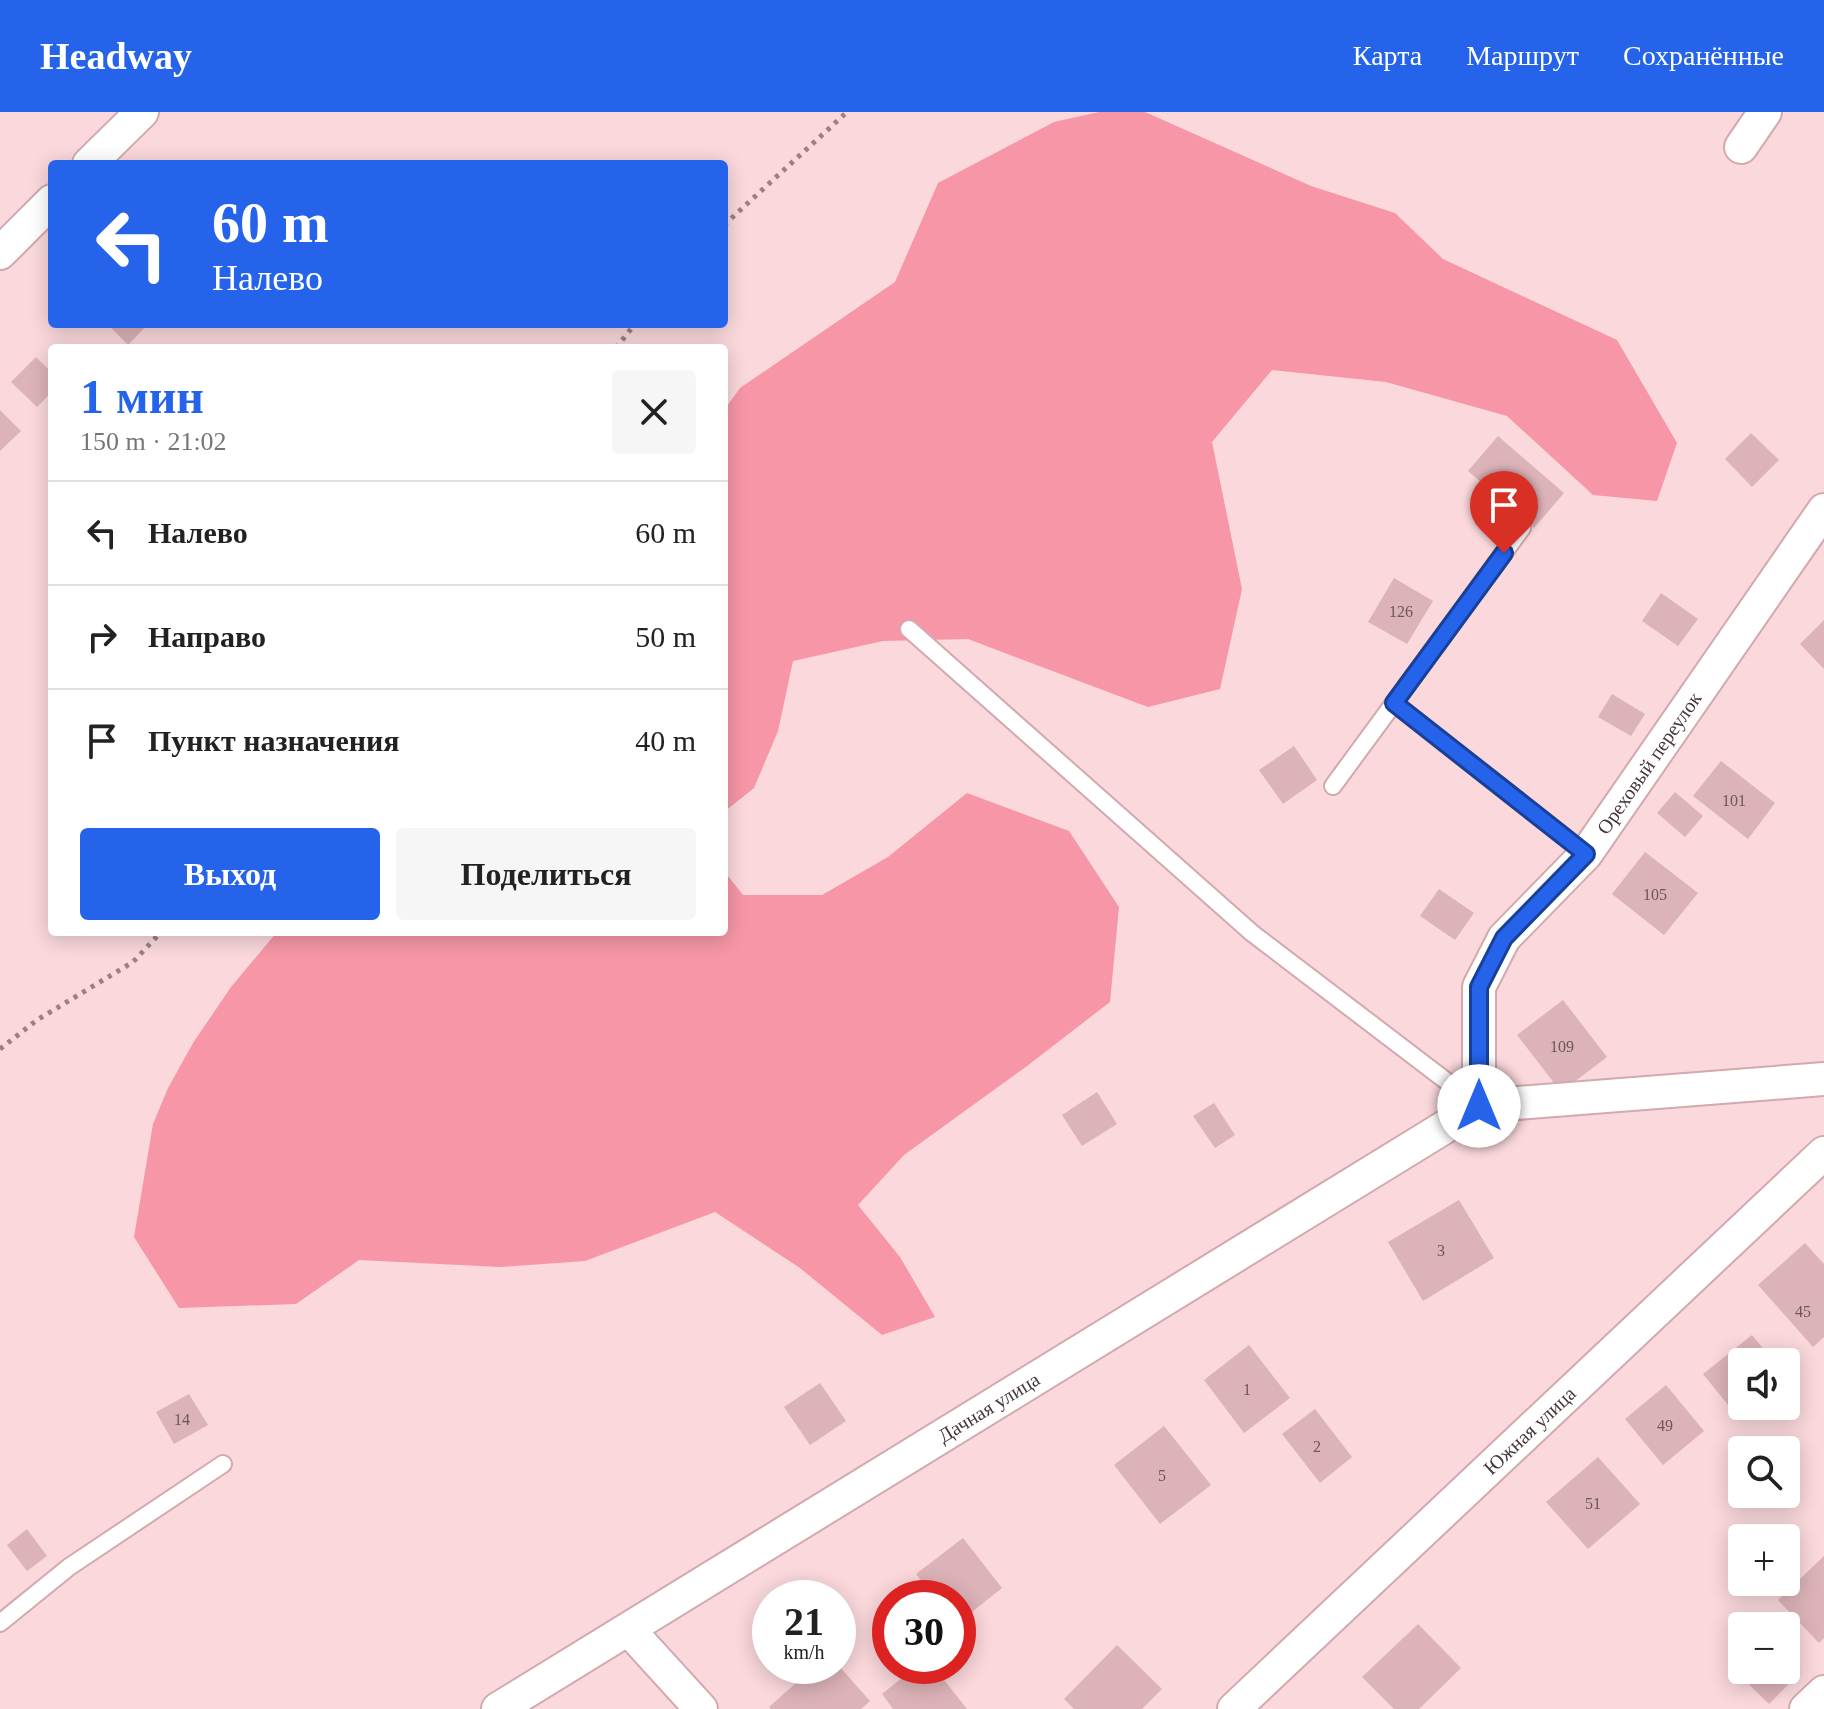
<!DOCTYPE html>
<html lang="ru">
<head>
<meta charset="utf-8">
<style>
	body { margin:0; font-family:"Times New Roman",serif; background:#f6f6f6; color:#222; height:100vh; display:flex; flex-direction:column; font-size:30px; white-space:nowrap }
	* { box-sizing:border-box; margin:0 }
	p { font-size:26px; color:#767676 }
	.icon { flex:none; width:44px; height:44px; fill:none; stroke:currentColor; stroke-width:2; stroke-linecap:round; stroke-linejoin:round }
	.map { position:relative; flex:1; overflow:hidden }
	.panel { position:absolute; left:48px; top:232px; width:680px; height:592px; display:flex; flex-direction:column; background:#fff; border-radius:8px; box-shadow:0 4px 20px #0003 }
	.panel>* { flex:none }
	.guide { position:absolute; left:48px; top:48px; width:680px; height:168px; border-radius:8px; box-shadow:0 4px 20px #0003; background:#2563eb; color:#fff; overflow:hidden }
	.controls { position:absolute; left:1728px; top:1236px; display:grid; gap:16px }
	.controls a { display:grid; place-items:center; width:72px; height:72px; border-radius:8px; background:#fff; box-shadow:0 4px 20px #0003; font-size:40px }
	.speed { position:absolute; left:752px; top:1468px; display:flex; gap:16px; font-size:40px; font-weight:700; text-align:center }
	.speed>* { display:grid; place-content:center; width:104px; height:104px; border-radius:50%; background:#fff; box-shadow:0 4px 20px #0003; line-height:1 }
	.speed small { font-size:20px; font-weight:400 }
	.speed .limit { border:12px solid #d22; background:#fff; color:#111 }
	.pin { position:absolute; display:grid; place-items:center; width:68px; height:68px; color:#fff; margin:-82px -34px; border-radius:50% 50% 50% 0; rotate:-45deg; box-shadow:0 0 8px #0007 }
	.pin .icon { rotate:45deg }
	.me { position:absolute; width:88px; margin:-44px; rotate:0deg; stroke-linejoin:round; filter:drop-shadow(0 0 6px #0008) }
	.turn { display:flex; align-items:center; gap:28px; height:168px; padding:0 32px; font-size:36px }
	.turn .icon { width:104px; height:104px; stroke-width:2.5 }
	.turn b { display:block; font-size:56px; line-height:68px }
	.round { display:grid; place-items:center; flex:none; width:84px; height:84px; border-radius:8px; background:#f6f6f6 }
	.head { display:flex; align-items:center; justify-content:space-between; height:136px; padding:0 32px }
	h1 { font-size:48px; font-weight:700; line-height:60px; color:#2563eb }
	.primary-button { display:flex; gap:16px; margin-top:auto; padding:16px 32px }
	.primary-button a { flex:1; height:92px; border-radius:8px; background:#2563eb; color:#fff; font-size:32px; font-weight:700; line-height:92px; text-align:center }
	.primary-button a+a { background:#f6f6f6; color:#222 }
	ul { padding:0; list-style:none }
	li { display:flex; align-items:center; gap:24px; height:104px; padding:0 32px; border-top:2px solid #e0e0e0 }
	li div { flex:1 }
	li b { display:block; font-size:30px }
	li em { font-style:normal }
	header { display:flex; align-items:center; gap:48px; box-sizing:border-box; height:112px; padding:0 40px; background:#2563eb; color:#fff }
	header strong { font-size:38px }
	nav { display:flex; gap:44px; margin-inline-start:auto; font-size:28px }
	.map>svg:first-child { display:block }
	.green { fill:#f696a6 }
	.building { fill:#dcb3b8 }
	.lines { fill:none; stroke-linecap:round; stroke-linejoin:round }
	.service-casing { stroke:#d2a9ae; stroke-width:20 }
	.minor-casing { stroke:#d2a9ae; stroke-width:36 }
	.path { stroke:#9a8184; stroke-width:5; stroke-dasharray:4 6; stroke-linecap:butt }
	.service { stroke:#fff; stroke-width:16 }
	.minor { stroke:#fff; stroke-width:32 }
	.route-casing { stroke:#184099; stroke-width:20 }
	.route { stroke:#2563eb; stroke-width:14 }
	.labels { text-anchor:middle; stroke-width:6; stroke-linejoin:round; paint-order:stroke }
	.number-label { font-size:16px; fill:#6d5659 }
	.street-label { font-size:20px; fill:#483739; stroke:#fff }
</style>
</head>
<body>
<header>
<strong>Headway</strong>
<nav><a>Карта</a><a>Маршрут</a><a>Сохранённые</a></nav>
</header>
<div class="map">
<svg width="1824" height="1597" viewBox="0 0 1824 1597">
	<rect width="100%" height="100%" fill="#fad8dc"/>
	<g class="green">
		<path d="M1099 0H1145L1311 74 1395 101 1443 147 1617 228 1677 331 1657 389 1593 383 1507 304 1386 270 1272 258 1212 330 1242 477 1220 577 1148 595 968 527 883 529 793 549 778 619 754 676 724 700V298L740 276 895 170 938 71 1054 10Z"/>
		<path d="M967 681 1069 719 1119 795 1110 890 1027 954 904 1043 858 1093 900 1145 935 1205 882 1223 800 1156 715 1100 585 1149 500 1155 359 1148 296 1192 179 1196 134 1125 153 1012 168 976 193 931 231 875 277 820H724V759L743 783H822L888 745Z"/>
	</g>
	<g class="building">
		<path d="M107 212H148L128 233Z"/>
		<path d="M36 245 52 261V280L37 295 11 270Z"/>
		<path d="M0 298 21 319 0 339Z"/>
		<path d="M1751 321 1779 348 1752 375 1725 347Z"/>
		<path d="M1498 324 1564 381 1534 416 1468 359Z"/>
		<path d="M1394 466 1433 489 1407 532 1368 510Z"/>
		<path d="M1661 481 1698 507 1678 534 1642 509Z"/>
		<path d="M1824 508V557L1800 532Z"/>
		<path d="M1612 582 1645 602 1631 624 1598 605Z"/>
		<path d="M1294 634 1317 668 1283 692 1259 658Z"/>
		<path d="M1721 649 1775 691 1748 727 1693 684Z"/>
		<path d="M1675 680 1703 704 1685 725 1657 701Z"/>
		<path d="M1645 740 1698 781 1664 823 1612 782Z"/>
		<path d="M1439 777 1474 801 1455 828 1420 804Z"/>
		<path d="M1563 888 1607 945 1561 980 1517 923Z"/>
		<path d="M1097 980 1117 1012 1082 1034 1062 1003Z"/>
		<path d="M1214 991 1235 1023 1215 1036 1193 1004Z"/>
		<path d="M1459 1088 1494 1146 1423 1189 1388 1130Z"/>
		<path d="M1805 1131 1824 1152V1225L1813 1235 1758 1173Z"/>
		<path d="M1752 1223 1774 1250H1742V1294H1759L1741 1309 1703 1262Z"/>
		<path d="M1249 1233 1290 1286 1244 1321 1204 1268Z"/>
		<path d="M820 1271 846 1309 810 1333 784 1295Z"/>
		<path d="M1666 1273 1704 1319 1663 1353 1625 1307Z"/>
		<path d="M189 1282 208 1313 174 1332 156 1300Z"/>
		<path d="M1315 1297 1352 1345 1320 1371 1282 1322Z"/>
		<path d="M1164 1314 1211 1373 1160 1412 1114 1353Z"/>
		<path d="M1598 1345 1640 1392 1588 1437 1546 1390Z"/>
		<path d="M27 1417 47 1444 27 1459 7 1433Z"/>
		<path d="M963 1426 1002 1476 958 1511V1486H935L916 1462Z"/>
		<path d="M1824 1444V1526L1819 1531 1778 1488Z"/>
		<path d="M1418 1512 1461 1556 1419 1597H1394L1362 1565Z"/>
		<path d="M1117 1533 1162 1577 1142 1597H1074L1064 1587Z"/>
		<path d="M1742 1538V1558H1786V1545L1801 1560 1769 1592 1728 1552Z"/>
		<path d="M815 1554H839L870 1589 861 1597H771L769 1595Z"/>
		<path d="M917 1554H933L967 1597H893L882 1582Z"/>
	</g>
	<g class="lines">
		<g class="service-casing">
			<g id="service">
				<path d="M909 517 1252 821 1479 994"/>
				<path d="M1394 591 1522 416"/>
				<path d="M1333 674 1394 591 1586 742"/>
				<path d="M0 1511 69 1455 223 1352"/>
			</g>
		</g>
		<g class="minor-casing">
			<g id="minor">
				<path d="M1741 35 1765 0"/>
				<path d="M89 52 142 0"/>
				<path d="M0 141 52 89"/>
				<path id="s1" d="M1479 994V875L1504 826 1586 742 1824 398"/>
				<path d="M629 1518 701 1597"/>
				<path id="s2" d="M498 1597 1479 994 1824 967"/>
				<path id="s3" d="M1234 1597 1824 1041"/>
				<path d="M1806 1597 1824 1580"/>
			</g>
		</g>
		<g class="path">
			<path d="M724 113 847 0"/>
			<path d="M616 236 635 212"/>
			<path d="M0 937 37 908 133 850 161 820"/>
		</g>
		<use href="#service" class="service"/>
		<use href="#minor" class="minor"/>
	</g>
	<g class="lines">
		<g class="route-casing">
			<path id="route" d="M1479 994V875L1504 826 1586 742 1394 591 1504 441"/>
		</g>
		<use href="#route" class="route"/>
	</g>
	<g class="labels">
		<g class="number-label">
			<text x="1401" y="505">126</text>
			<text x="1734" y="694">101</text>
			<text x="1655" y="788">105</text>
			<text x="1562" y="940">109</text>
			<text x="1441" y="1144">3</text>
			<text x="1803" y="1205">45</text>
			<text x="1247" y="1283">1</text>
			<text x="182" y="1313">14</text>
			<text x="1665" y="1319">49</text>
			<text x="1317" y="1340">2</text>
			<text x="1162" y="1369">5</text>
			<text x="1593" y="1397">51</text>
		</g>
		<g class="street-label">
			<text dy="7" stroke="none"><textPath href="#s1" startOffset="402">Ореховый переулок</textPath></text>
			<text dy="7" stroke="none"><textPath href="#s2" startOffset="576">Дачная улица</textPath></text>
			<text dy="7" stroke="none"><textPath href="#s3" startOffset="406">Южная улица</textPath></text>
		</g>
	</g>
</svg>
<div class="controls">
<a><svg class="icon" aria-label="sound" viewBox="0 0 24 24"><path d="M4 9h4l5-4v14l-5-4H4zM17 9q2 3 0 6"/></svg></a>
<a><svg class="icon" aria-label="search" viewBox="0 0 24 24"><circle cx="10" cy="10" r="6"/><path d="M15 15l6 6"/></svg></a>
<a>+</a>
<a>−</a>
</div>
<div class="speed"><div>21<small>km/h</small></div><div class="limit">30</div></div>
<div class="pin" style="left:1504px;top:441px;background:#d93025"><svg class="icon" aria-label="arrive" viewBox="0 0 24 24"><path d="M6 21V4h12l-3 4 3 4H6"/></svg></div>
<svg class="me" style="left:1479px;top:994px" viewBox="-20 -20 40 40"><circle r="19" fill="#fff"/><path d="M0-13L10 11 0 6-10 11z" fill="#2563eb"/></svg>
<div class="guide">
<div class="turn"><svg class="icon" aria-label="left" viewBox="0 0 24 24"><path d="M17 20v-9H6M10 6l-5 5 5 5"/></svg><div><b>60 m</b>Налево</div></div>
</div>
<section class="panel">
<div class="head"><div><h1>1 мин</h1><p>150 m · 21:02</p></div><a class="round"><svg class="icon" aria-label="close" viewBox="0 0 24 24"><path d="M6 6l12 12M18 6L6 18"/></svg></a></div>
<ul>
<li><svg class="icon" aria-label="left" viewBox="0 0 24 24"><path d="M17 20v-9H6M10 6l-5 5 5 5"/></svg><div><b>Налево</b></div><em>60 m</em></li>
<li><svg class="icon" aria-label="right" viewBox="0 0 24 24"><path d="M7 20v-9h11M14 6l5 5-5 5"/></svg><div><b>Направо</b></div><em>50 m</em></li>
<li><svg class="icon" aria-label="arrive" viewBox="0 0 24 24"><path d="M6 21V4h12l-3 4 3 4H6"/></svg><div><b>Пункт назначения</b></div><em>40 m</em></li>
</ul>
<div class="primary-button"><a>Выход</a><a>Поделиться</a></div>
</section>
</div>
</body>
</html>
